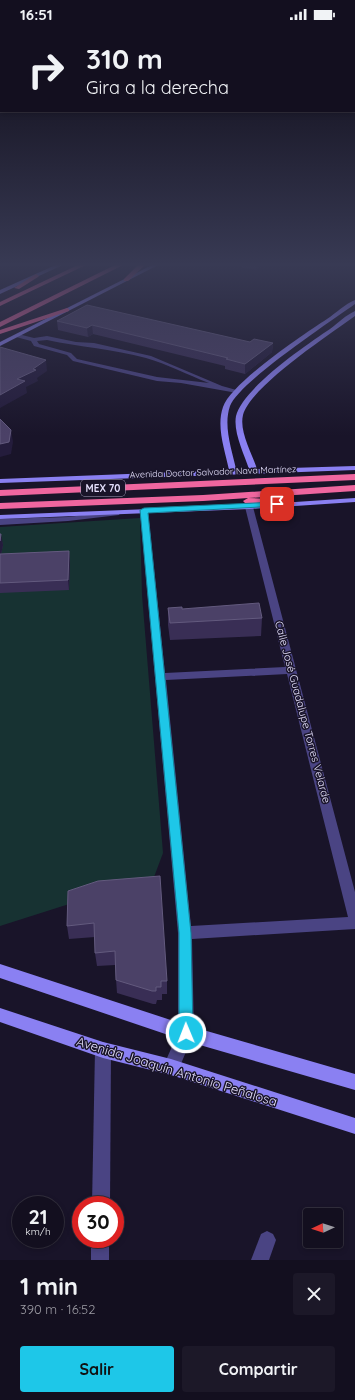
<!DOCTYPE html>
<html lang="es">
<head>
<meta charset="utf-8">
<style>
	body { margin:0; font-family:Quicksand,sans-serif; background:#1c1828; color:#f1f3f6; height:100vh; display:flex; flex-direction:column; font-size:15px; white-space:nowrap }
	* { box-sizing:border-box; margin:0 }
	p { font-size:13px; color:#9d9ca4 }
	.icon { flex:none; width:22px; height:22px; fill:none; stroke:currentColor; stroke-width:2; stroke-linecap:round; stroke-linejoin:round }
	.map { position:relative; height:1232px; overflow:hidden }
	.side { display:flex; flex-direction:column; background:#130f1f; flex:1 }
	.side>* { flex:none }
	.hud { position:absolute; left:0px; top:0px; width:355px; height:84px; box-shadow:0 2px 6px #0003,0 0 0 1px #322f3d; background:#130f1f; color:#f1f3f6; overflow:hidden }
	.needle { width:26px; rotate:266deg }
	.buttons { position:absolute; left:303px; top:1180px; display:grid; gap:8px }
	.buttons a { display:grid; place-items:center; width:40px; height:40px; border-radius:4px; background:#130f1f; box-shadow:0 2px 6px #0003,0 0 0 1px #322f3d; font-size:20px }
	.speed { position:absolute; left:12px; top:1168px; display:flex; gap:8px; font-size:20px; font-weight:700; text-align:center }
	.speed>* { display:grid; place-content:center; width:52px; height:52px; border-radius:50%; background:#130f1f; box-shadow:0 2px 6px #0003,0 0 0 1px #322f3d; line-height:1 }
	.speed small { font-size:10px; font-weight:400 }
	.speed .limit { border:6px solid #d22; background:#fff; color:#111 }
	.pin { position:absolute; display:grid; place-items:center; width:34px; height:34px; color:#fff; margin:-17px; border-radius:8px; box-shadow:0 2px 6px #0006 }
	.me { position:absolute; width:44px; margin:-22px; rotate:359deg; stroke-linejoin:round; filter:drop-shadow(0 0 3px #0008) }
	.turn { display:flex; align-items:center; gap:14px; height:84px; padding:0 20px; font-size:18px }
	.turn .icon { width:52px; height:52px; stroke-width:2.5 }
	.turn b { display:block; font-size:28px; line-height:34px }
	.round { display:grid; place-items:center; flex:none; width:42px; height:42px; border-radius:4px; background:#1c1828 }
	.overview { display:flex; align-items:center; justify-content:space-between; height:68px; padding:0 20px }
	h1 { font-size:24px; font-weight:800; line-height:30px }
	.action { display:flex; gap:8px; margin-top:auto; padding:8px 20px }
	.action a { flex:1; height:46px; border-radius:4px; background:#1ec7e8; color:#111; font-size:16px; font-weight:800; line-height:46px; text-align:center }
	.action a+a { background:#1c1828; color:#f1f3f6 }
	.status { display:flex; justify-content:space-between; align-items:center; height:28px; padding:0 20px; background:#130f1f; direction:ltr }
	.status svg { height:11px; fill:currentColor }
	.map>svg:first-child { display:block }
	.green { fill:#173232 }
	.lines { fill:none; stroke-linecap:round; stroke-linejoin:round }
	.street { fill:#4a4483; fill-rule:evenodd }
	.secondary { fill:#8a80f2; fill-rule:evenodd }
	.highway { fill:#ef669f; fill-rule:evenodd }
	.wall { fill:#392e55 }
	.shaded-wall { fill:#241c3c }
	.building { fill:#4b4167; stroke:#635a7e }
	.route { fill:#1ec7e8; stroke:#148197 }
	.labels { text-anchor:middle; stroke-width:3; stroke-linejoin:round; paint-order:stroke }
	.far-street-label { font-size:9px; fill:#e4dffc; stroke:#191429 }
	.shield { fill:#191429; stroke:#a7a2bd; stroke-width:1 }
	.shield-label { font-size:10px; font-weight:bold; fill:#e4dffc }
	.street-label { font-size:11px; fill:#e4dffc; stroke:#191429 }
	.near-street-label { font-size:13px; fill:#e4dffc; stroke:#191429 }
</style>
</head>
<body>
<div class="status"><b>16:51</b><svg viewBox="0 0 49 12"><path d="M0 12V9h3v3zM5 12V6h3v6zM10 12V3h3v9zM15 12V0h3v12zM26 1h20v11H26zM47 4h2v5h-2z"/></svg></div>
<div class="map">
<svg width="355" height="1232" viewBox="0 0 355 1232">
	<rect width="100%" height="100%" fill="#191429"/>
	<path class="green" d="M140 490 142 567 163 825 154 849 0 898V499Z"/>
	<g class="lines">
		<g class="street">
			<path d="M18 306 34 310 47 308 76 314 94 315 151 328 222 358 240 363 237 365 181 355 157 353 73 333 67 327 34 318 31 313 16 309V307ZM47 312C80 319 113 321 146 330 167 336 188 347 209 355L157 349 77 331 71 325 39 316 37 313Z"/>
			<path d="M246 477H249L253 479 355 864V901L192 911 194 1005 177 1045 171 1047 165 1045 163 1039 178 1005V905L140 483 144 481 148 483 165 645 285 639 245 479ZM287 646 348 889 191 898 166 652Z"/>
			<path d="M116 483H119L120 485 119 487 68 493 0 497V491L68 489Z"/>
			<path d="M103 1014 108 1017 111 1022 110 1177H92L95 1022 98 1017Z"/>
			<path d="M267 1203 273 1206 276 1212 269 1232H251L261 1206Z"/>
			<rect x="91" y="1211" width="18" height="21"/>
		</g>
		<g class="secondary">
			<path d="M60 235H67L0 266V262Z"/>
			<path d="M156 235H162L0 318V314Z"/>
			<path d="M355 272V276C330 294 239 354 230 378 223 398 232 422 236 441H249C244 426 233 404 236 388 243 360 306 317 330 301 338 295 346 287 355 283V288C330 306 250 359 243 387 239 404 252 425 257 441L355 438V442L0 455V451L229 442C225 422 216 399 223 379 231 355 304 306 327 291 336 285 345 276 355 272Z"/>
			<path d="M355 470V474L249 481 0 491V487L249 477Z"/>
			<path d="M0 936 186 997 355 1046V1062L186 1013 0 950Z"/>
			<path d="M0 980 103 1014 171 1031 355 1090V1106L171 1047 103 1030 0 994Z"/>
		</g>
		<g class="highway">
			<path d="M82 235H90L0 278V274Z"/>
			<path d="M119 235H127L0 299V294Z"/>
			<path d="M140 235H147L128 253H124V251Z"/>
			<path d="M36 246 39 248 38 249 19 261 14 260Z"/>
			<path d="M67 280 69 281V283L0 306V302Z"/>
			<path d="M355 446V452L0 468V462Z"/>
			<path d="M355 457V463L203 473 0 481V475L203 467Z"/>
			<path d="M248 470 291 472 296 475 291 478 245 475 243 473Z"/>
		</g>
	</g>
	<g class="wall">
		<path d="M222 235H267L256 242Z"/>
		<path d="M57 293 250 314 273 315 272 324 245 346 225 341V338L93 306 88 309 58 302Z"/>
		<path d="M0 506 3 517 1 526 69 523 70 534 69 562 0 565Z"/>
		<path d="M168 580 182 581 262 590 261 608 170 612 168 597Z"/>
		<path d="M68 863 167 953V966H162V972H157L156 976H153L117 965 115 937 97 938 95 925V909L69 911 67 898Z"/>
	</g>
	<g class="shaded-wall">
		<path d="M256 235H267L256 242Z"/>
		<path d="M92 297 93 306 88 309 87 300Z"/>
		<path d="M273 315 272 324 245 346V336Z"/>
		<path d="M46 332 47 343 37 350 38 353 26 359 27 365 0 380V367L17 351Z"/>
		<path d="M11 402 13 414 11 426 0 429V416Z"/>
		<path d="M1 506 3 517 0 531V513Z"/>
		<path d="M69 523 70 534 69 562 68 552Z"/>
	</g>
	<g class="building">
		<path d="M87 277 250 314 254 311 273 315 245 336 226 331 228 330 92 297 87 300 57 293Z"/>
		<path d="M0 319 46 332 33 341 36 342 17 351 25 353 0 367Z"/>
		<path d="M0 391 11 402 9 414 0 416Z"/>
		<path d="M0 506H1L0 513Z"/>
		<path d="M69 523 68 552 0 555V526Z"/>
		<path d="M259 575 262 590 170 595 168 580 182 579V581Z"/>
		<path d="M160 848 167 953H161V959H156V963H152L116 952 115 923 95 925 94 895 67 898 68 863 98 853Z"/>
	</g>
	<linearGradient id="sky" x2="0" y2="1"><stop stop-color="#0e0b17"/><stop offset="0.58" stop-color="#383a54"/><stop offset="1" stop-color="#383a54" stop-opacity="0"/></linearGradient>
	<rect width="355" height="408" fill="url(#sky)"/>
	<path class="route" d="M277 474 280 476 279 478 148 485 191 905 193 1005 191 1010 186 1012 181 1010 179 1005V905L140 482 144 480Z"/>
	<g class="labels">
		<g class="far-street-label">
			<text transform="translate(213 444) rotate(-2)" y="3">Avenida Doctor Salvador Nava Martínez</text>
		</g>
		<rect class="shield" x="81" y="452" width="44" height="16" rx="3"/>
		<g class="shield-label">
			<text x="103" y="464">MEX 70</text>
		</g>
		<g class="street-label">
			<text transform="translate(303 684) rotate(75)" y="4">Calle José Guadalupe Torres Velarde</text>
		</g>
		<g class="near-street-label">
			<text transform="translate(177 1043) rotate(17)" y="5">Avenida Joaquín Antonio Peñalosa</text>
		</g>
	</g>
</svg>
<div class="buttons">
<a><svg class="needle" viewBox="-14 -14 28 28"><path d="M0-13l5 13h-10z" fill="#e53935"/><path d="M0 13l5-13h-10z" fill="#9d9ca4"/></svg></a>
</div>
<div class="speed"><div>21<small>km/h</small></div><div class="limit">30</div></div>
<div class="pin" style="left:277px;top:476px;background:#d93025"><svg class="icon" aria-label="arrive" viewBox="0 0 24 24"><path d="M6 21V4h12l-3 4 3 4H6"/></svg></div>
<svg class="me" style="left:186px;top:1005px" viewBox="-20 -20 40 40"><circle r="17" fill="#1ec7e8" stroke="#fff" stroke-width="3"/><path d="M0-11L8 9 0 5-8 9z" fill="#fff"/></svg>
<div class="hud">
<div class="turn"><svg class="icon" aria-label="right" viewBox="0 0 24 24"><path d="M7 20v-9h11M14 6l5 5-5 5"/></svg><div><b>310 m</b>Gira a la derecha</div></div>
</div>
</div>
<section class="side">
<div class="overview"><div><h1>1 min</h1><p>390 m · 16:52</p></div><a class="round"><svg class="icon" aria-label="close" viewBox="0 0 24 24"><path d="M6 6l12 12M18 6L6 18"/></svg></a></div>
<div class="action"><a>Salir</a><a>Compartir</a></div>
</section>
</body>
</html>
